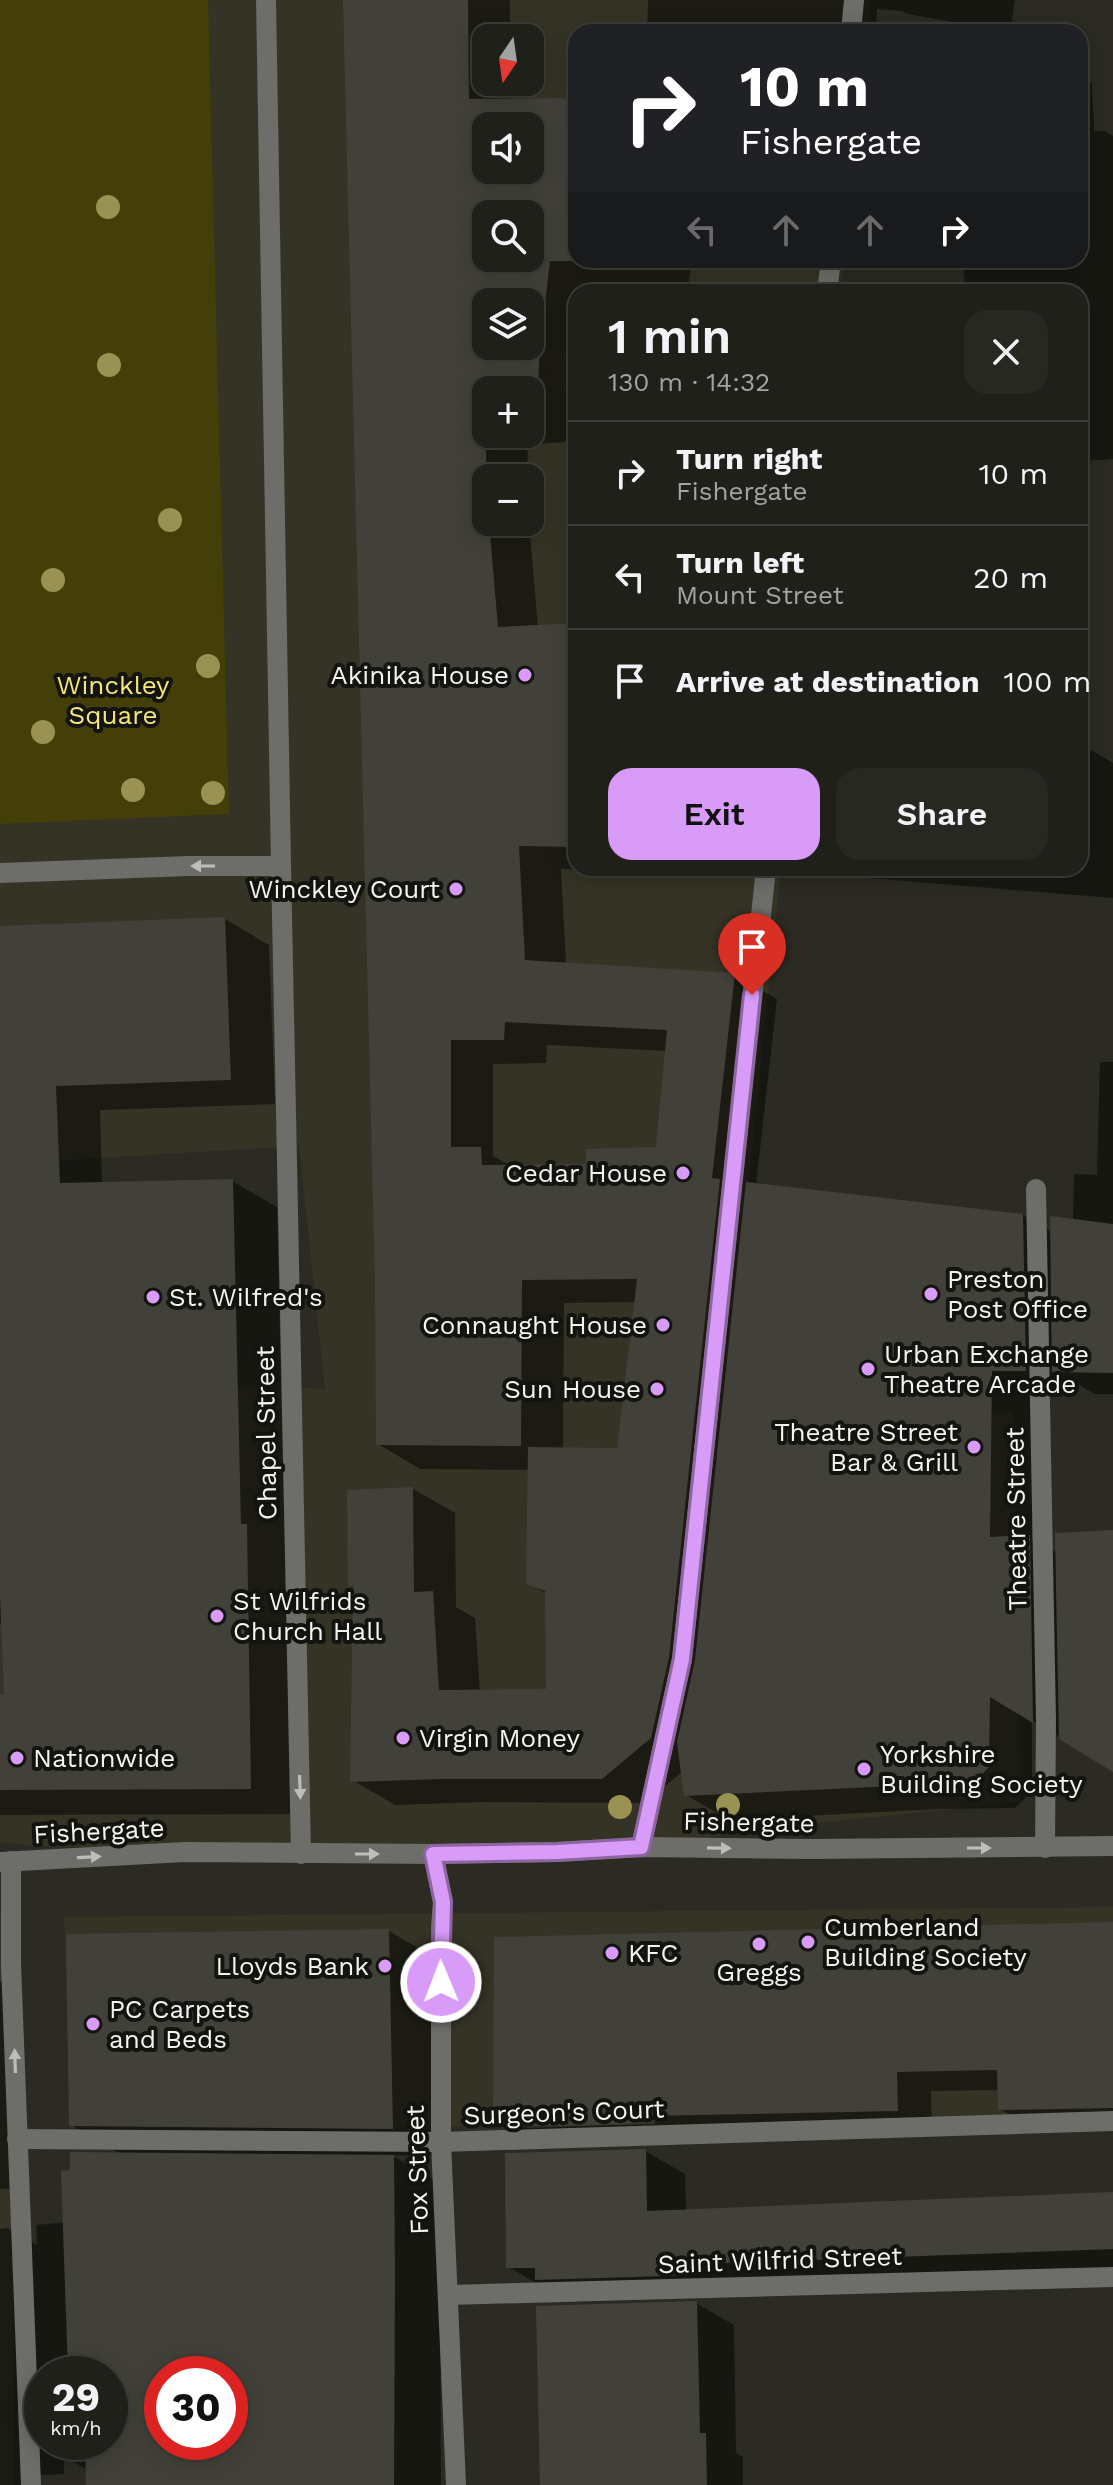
<!DOCTYPE html>
<html lang="en">
<head>
<meta charset="utf-8">
<style>
	body { margin:0; font-family:"Work Sans",sans-serif; background:#282823; color:#f1f3f6; height:100vh; display:flex; flex-direction:column; font-size:30px; white-space:nowrap }
	* { box-sizing:border-box; margin:0 }
	p { font-size:26px; color:#a2a3a2 }
	.icon { flex:none; width:44px; height:44px; fill:none; stroke:currentColor; stroke-width:2; stroke-linecap:round; stroke-linejoin:round }
	.map { position:relative; flex:1; overflow:hidden }
	.side { position:absolute; left:568px; top:284px; width:520px; height:592px; display:flex; flex-direction:column; background:#20201a; border-radius:24px; box-shadow:0 4px 20px #0003,0 0 0 2px #3d3e39 }
	.side>* { flex:none }
	.top-card { position:absolute; left:568px; top:24px; width:520px; height:244px; border-radius:24px; box-shadow:0 4px 20px #0003,0 0 0 2px #3d3e39; background:#202124; color:#fff; overflow:hidden }
	.needle { width:52px; rotate:193deg }
	.controls { position:absolute; left:472px; top:24px; display:grid; gap:16px }
	.controls a { display:grid; place-items:center; width:72px; height:72px; border-radius:16px; background:#20201a; box-shadow:0 4px 20px #0003,0 0 0 2px #3d3e39; font-size:40px }
	.speed { position:absolute; left:24px; top:2356px; display:flex; gap:16px; font-size:40px; font-weight:700; text-align:center }
	.speed>* { display:grid; place-content:center; width:104px; height:104px; border-radius:50%; background:#20201a; box-shadow:0 4px 20px #0003,0 0 0 2px #3d3e39; line-height:1 }
	.speed small { font-size:20px; font-weight:400 }
	.speed .limit { border:12px solid #d22; background:#fff; color:#111 }
	.pin { position:absolute; display:grid; place-items:center; width:68px; height:68px; color:#fff; margin:-82px -34px; border-radius:50% 50% 50% 0; rotate:-45deg; box-shadow:0 0 8px #0007 }
	.pin .icon { rotate:45deg }
	.me { position:absolute; width:88px; margin:-44px; rotate:359deg; stroke-linejoin:round; filter:drop-shadow(0 0 6px #0008) }
	.turn { display:flex; align-items:center; gap:28px; height:168px; padding:0 40px; font-size:36px }
	.turn .icon { width:104px; height:104px; stroke-width:2.5 }
	.turn b { display:block; font-size:56px; line-height:68px }
	.lanes { display:flex; align-items:center; height:76px; padding:0 40px; background:#0003; justify-content:center; gap:40px; direction:ltr }
	.lanes .off { opacity:.35 }
	.round { display:grid; place-items:center; flex:none; width:84px; height:84px; border-radius:24px; background:#282823 }
	.overview { display:flex; align-items:center; justify-content:space-between; height:136px; padding:0 40px }
	h1 { font-size:48px; font-weight:600; line-height:60px }
	.primary-button { display:flex; gap:16px; margin-top:auto; padding:16px 40px }
	.primary-button a { flex:1; height:92px; border-radius:24px; background:#d89bf8; color:#111; font-size:32px; font-weight:600; line-height:92px; text-align:center }
	.primary-button a+a { background:#282823; color:#f1f3f6 }
	ul { padding:0; list-style:none }
	li { display:flex; align-items:center; gap:24px; height:104px; padding:0 40px; border-top:2px solid #3d3e39 }
	li div { flex:1 }
	li b { display:block; font-size:30px }
	li em { font-style:normal }
	.map>svg:first-child { display:block }
	.built { fill:#343325; fill-rule:evenodd }
	.green { fill:#443e09 }
	.shadow { fill:#0007; fill-rule:evenodd }
	.building { fill:#424139; fill-rule:evenodd }
	.lines { fill:none; stroke-linecap:round; stroke-linejoin:round }
	.minor { stroke:#6d6d69; stroke-width:20 }
	.tree { fill:#999252 }
	.oneway { fill:#bebdb9 }
	.route-casing { stroke:#8c65a1; stroke-width:20 }
	.route { stroke:#d89bf8; stroke-width:14 }
	.poi-dot { fill:#d89bf8; stroke:#131310; stroke-width:3 }
	.labels { text-anchor:middle; stroke-width:8; stroke-linejoin:round; paint-order:stroke }
	.poi-label { font-size:26px; fill:#f4f3ee; stroke:#131310; text-anchor:start }
	.park-label { font-size:26px; fill:#f3e779; stroke:#131310 }
	.street-label { font-size:26px; fill:#f4f3ee; stroke:#131310 }
</style>
</head>
<body>
<div class="map">
<svg width="1113" height="2485" viewBox="0 0 1113 2485">
	<rect width="100%" height="100%" fill="#2b2b23"/>
	<g class="built">
		<path d="M0 0H871L867 32H576V260H844L840 292H576V868H781L726 1403 1013 1413 1021 1802 796 1825 641 1847 388 1852 37 1846 0 1842V1379L325 1389 299 1146 0 1164ZM486 38H530V82H486ZM486 126H530V170H486ZM486 214H530V258H486ZM486 302H530V346H486ZM486 390H530V434H486ZM486 478H530V522H486Z"/>
		<path d="M1113 1907V2124L71 2128 64 1917Z"/>
		<path d="M0 1911H12L14 2485H0Z"/>
	</g>
	<path class="green" d="M0 0H208L229 814 0 824Z"/>
	<g class="shadow">
		<path d="M345 0H510V38H486V82H510V101L576 100V260H692L688 286 592 284 591 292H576V441L528 445 527 478H486V522H529L538 627 576 625V868H1080V730L1090 735 1089 749 1113 763V898L809 873 561 869 566 964 734 975 777 999 756 1185 1023 1215 1052 1232 1073 1221 1074 1174 1097 1175 1100 1062H1113V1394H1095L1068 1379V1395L1034 1394 1032 1539 1058 1553 1113 1532V1769L1032 1720V1792L1015 1808 938 1809 729 1820 686 1795 683 1771 645 1803 484 1802 395 1805 352 1780 355 1588 350 1585 413 1489 455 1513 456 1607 475 1618 480 1692 548 1691 547 1594 528 1583 530 1470 420 1469 378 1444V1362ZM486 126H530V170H486ZM486 214H530V258H486ZM486 302H530V346H486ZM486 390H530V434H486ZM547 1045 667 1051 658 1149 588 1166 513 1167 493 1156V1064L546 1063ZM636 1302 619 1450H563L564 1303Z"/>
		<path d="M648 0H1015L1010 32 908 14 901 11 877 9 876 32H647Z"/>
		<path d="M1080 76 1092 83 1094 131H1105L1113 136V459L1080 461V292H965L963 260H1080Z"/>
		<path d="M737 285 788 292H736Z"/>
		<path d="M225 919 269 945 275 1104 100 1110 102 1184 232 1181 277 1207 285 1547 291 1551 295 1814 0 1815V1697H6L3 1624H0V927Z"/>
		<path d="M1113 1924V2128L1034 2129 1000 2109 999 2090 931 2091 932 2129 541 2146 495 2120ZM655 2120V2124L527 2128V2124Z"/>
		<path d="M389 1931 437 1959 441 2156 391 2155 440 2184 441 2485H88V2470L64 2457V2474L39 2475 40 2485H0V2229L8 2228 37 2245 36 2225 90 2220 122 2155 71 2125ZM42 2374H110V2442H42ZM162 2374H230V2442H162Z"/>
		<path d="M0 1981 7 1988 13 2189H0Z"/>
		<path d="M645 2151 685 2174 686 2211 1113 2195V2272L736 2286V2297L577 2302 558 2290H549L508 2267Z"/>
		<path d="M696 2303 734 2325 736 2453 743 2457V2485H542Z"/>
	</g>
	<g class="building">
		<path d="M343 0H468L469 99 576 98V261H550L540 346 536 418H530V390H486V522H489L498 627 576 623V847L519 846 525 960 735 973 712 1178 720 1179 669 1657 651 1738 602 1779H440L350 1782 353 1586H348L347 1490 413 1487 414 1592 433 1591 439 1690 546 1689 545 1591 526 1584 528 1447 617 1448 637 1279 522 1280 521 1446 376 1445 375 1281ZM486 126H530V170H486ZM486 214H530V258H486ZM486 302H530V346H486ZM505 1022 667 1030 656 1147 586 1149V1164L482 1165 481 1147H451V1040H504Z"/>
		<path d="M225 917 231 1080 56 1086 60 1183 233 1179 241 1524H247L251 1789 0 1790V1695H4L0 1596V926Z"/>
		<path d="M746 1182 1023 1214 1026 1371H992L990 1537 1030 1535 1033 1723 990 1697 989 1767 972 1785 894 1786 684 1796 677 1742 695 1660Z"/>
		<path d="M1050 1216 1113 1224V1373L1052 1372Z"/>
		<path d="M1113 1530V1772L1059 1739 1055 1533Z"/>
		<path d="M1113 1922V2108L998 2110 997 2070 897 2072 898 2111 645 2116V2123L504 2127V2121H493L494 1937Z"/>
		<path d="M389 1929 393 2129 69 2126 66 1934Z"/>
		<path d="M646 2149 647 2211 1113 2192V2249L696 2264V2275L535 2280V2268H506L505 2153Z"/>
		<path d="M70 2152 394 2155 395 2274 394 2485H86L85 2445 71 2446V2442H110V2374H68L61 2171 70 2170ZM162 2374H230V2442H162Z"/>
		<path d="M697 2301 700 2433H706L707 2485H540L536 2306Z"/>
	</g>
	<g class="lines">
		<g class="minor">
			<path d="M266 0 281 866 301 1854"/>
			<path d="M851 32 854 0"/>
			<path d="M827 292 831 260"/>
			<path d="M0 873 189 866H281"/>
			<path d="M1036 1189 1046 1720 1045 1848"/>
			<path d="M641 1847 682 1659 766 868"/>
			<path d="M433 1854 443 1902 441 1927V2142L456 2485"/>
			<path d="M11 1861V1964L31 2485"/>
			<path d="M0 1862 185 1852 433 1854 557 1852 641 1847 811 1849 1113 1846"/>
			<path d="M17 2139 441 2142 1113 2121"/>
			<path d="M448 2295 1113 2277"/>
		</g>
	</g>
	<g class="tree">
		<circle cx="108" cy="207" r="12"/>
		<circle cx="109" cy="365" r="12"/>
		<circle cx="170" cy="520" r="12"/>
		<circle cx="53" cy="580" r="12"/>
		<circle cx="208" cy="666" r="12"/>
		<circle cx="43" cy="732" r="12"/>
		<circle cx="133" cy="790" r="12"/>
		<circle cx="213" cy="793" r="12"/>
		<circle cx="728" cy="1805" r="12"/>
		<circle cx="620" cy="1807" r="12"/>
	</g>
	<defs><path id="oneway-solid" d="M-6-.8H1V-3.2L6.5 0L1 3.2V.8H-6Z" transform="scale(2)"/></defs>
	<g class="oneway">
		<use href="#oneway-solid" transform="translate(203 866) rotate(180)"/>
		<use href="#oneway-solid" transform="translate(300 1787) rotate(88)"/>
		<use href="#oneway-solid" transform="translate(719 1848) rotate(1)"/>
		<use href="#oneway-solid" transform="translate(979 1848)"/>
		<use href="#oneway-solid" transform="translate(367 1854)"/>
		<use href="#oneway-solid" transform="translate(89 1857) rotate(-3)"/>
		<use href="#oneway-solid" transform="translate(15 2061) rotate(-92)"/>
	</g>
	<g class="lines">
		<g class="route-casing">
			<path id="route" d="M441 1982 443 1902 433 1854 557 1852 641 1847 682 1659 752 995"/>
		</g>
		<use href="#route" class="route"/>
	</g>
	<g class="poi-dot">
		<circle cx="525" cy="675" r="8"/>
		<circle cx="456" cy="889" r="8"/>
		<circle cx="683" cy="1173" r="8"/>
		<circle cx="931" cy="1294" r="8"/>
		<circle cx="153" cy="1297" r="8"/>
		<circle cx="663" cy="1325" r="8"/>
		<circle cx="868" cy="1369" r="8"/>
		<circle cx="657" cy="1389" r="8"/>
		<circle cx="974" cy="1447" r="8"/>
		<circle cx="217" cy="1616" r="8"/>
		<circle cx="403" cy="1738" r="8"/>
		<circle cx="17" cy="1758" r="8"/>
		<circle cx="864" cy="1769" r="8"/>
		<circle cx="808" cy="1942" r="8"/>
		<circle cx="759" cy="1944" r="8"/>
		<circle cx="612" cy="1953" r="8"/>
		<circle cx="385" cy="1966" r="8"/>
		<circle cx="93" cy="2024" r="8"/>
	</g>
	<g class="labels">
		<g class="poi-label">
			<text x="509" y="684" text-anchor="end">Akinika House</text>
			<text x="440" y="898" text-anchor="end">Winckley Court</text>
			<text x="667" y="1182" text-anchor="end">Cedar House</text>
			<text x="947" y="1288">Preston<tspan x="947" dy="30">Post Office</tspan></text>
			<text x="169" y="1306">St. Wilfred's</text>
			<text x="647" y="1334" text-anchor="end">Connaught House</text>
			<text x="884" y="1363">Urban Exchange<tspan x="884" dy="30">Theatre Arcade</tspan></text>
			<text x="641" y="1398" text-anchor="end">Sun House</text>
			<text x="958" y="1441" text-anchor="end">Theatre Street<tspan x="958" dy="30">Bar &amp; Grill</tspan></text>
			<text x="233" y="1610">St Wilfrids<tspan x="233" dy="30">Church Hall</tspan></text>
			<text x="419" y="1747">Virgin Money</text>
			<text x="880" y="1763">Yorkshire<tspan x="880" dy="30">Building Society</tspan></text>
			<text x="33" y="1767">Nationwide</text>
			<text x="824" y="1936">Cumberland<tspan x="824" dy="30">Building Society</tspan></text>
			<text x="628" y="1962">KFC</text>
			<text x="369" y="1975" text-anchor="end">Lloyds Bank</text>
			<text x="759" y="1981" text-anchor="middle">Greggs</text>
			<text x="109" y="2018">PC Carpets<tspan x="109" dy="30">and Beds</tspan></text>
		</g>
		<g class="park-label">
			<text x="113" y="694">Winckley<tspan x="113" dy="30">Square</tspan></text>
		</g>
		<g class="street-label">
			<text transform="translate(266 1433) rotate(-91)" y="9">Chapel Street</text>
			<text transform="translate(1016 1519) rotate(-91)" y="9">Theatre Street</text>
			<text transform="translate(749 1822) rotate(1)" y="9">Fishergate</text>
			<text transform="translate(99 1831) rotate(-3)" y="9">Fishergate</text>
			<text transform="translate(564 2112) rotate(-2)" y="9">Surgeon's Court</text>
			<text transform="translate(417 2170) rotate(-92)" y="9">Fox Street</text>
			<text transform="translate(780 2260) rotate(-2)" y="9">Saint Wilfrid Street</text>
		</g>
	</g>
</svg>
<div class="controls">
<a><svg class="needle" viewBox="-14 -14 28 28"><path d="M0-13l5 13h-10z" fill="#e53935"/><path d="M0 13l5-13h-10z" fill="#a2a3a2"/></svg></a>
<a><svg class="icon" aria-label="sound" viewBox="0 0 24 24"><path d="M4 9h4l5-4v14l-5-4H4zM17 9q2 3 0 6"/></svg></a>
<a><svg class="icon" aria-label="search" viewBox="0 0 24 24"><circle cx="10" cy="10" r="6"/><path d="M15 15l6 6"/></svg></a>
<a><svg class="icon" aria-label="layers" viewBox="0 0 24 24"><path d="M12 4l9 5-9 5-9-5zM3 14l9 5 9-5"/></svg></a>
<a>+</a>
<a>−</a>
</div>
<div class="speed"><div>29<small>km/h</small></div><div class="limit">30</div></div>
<div class="pin" style="left:752px;top:995px;background:#d93025"><svg class="icon" aria-label="arrive" viewBox="0 0 24 24"><path d="M6 21V4h12l-3 4 3 4H6"/></svg></div>
<svg class="me" style="left:441px;top:1982px" viewBox="-20 -20 40 40"><circle r="17" fill="#d89bf8" stroke="#fff" stroke-width="3"/><path d="M0-11L8 9 0 5-8 9z" fill="#fff"/></svg>
<div class="top-card">
<div class="turn"><svg class="icon" aria-label="right" viewBox="0 0 24 24"><path d="M7 20v-9h11M14 6l5 5-5 5"/></svg><div><b>10 m</b>Fishergate</div></div>
<div class="lanes"><svg class="icon off" aria-label="left" viewBox="0 0 24 24"><path d="M17 20v-9H6M10 6l-5 5 5 5"/></svg><svg class="icon off" aria-label="ahead" viewBox="0 0 24 24"><path d="M12 20V5M6 11l6-6 6 6"/></svg><svg class="icon off" aria-label="ahead" viewBox="0 0 24 24"><path d="M12 20V5M6 11l6-6 6 6"/></svg><svg class="icon" aria-label="right" viewBox="0 0 24 24"><path d="M7 20v-9h11M14 6l5 5-5 5"/></svg></div>
</div>
<section class="side">
<div class="overview"><div><h1>1 min</h1><p>130 m · 14:32</p></div><a class="round"><svg class="icon" aria-label="close" viewBox="0 0 24 24"><path d="M6 6l12 12M18 6L6 18"/></svg></a></div>
<ul>
<li><svg class="icon" aria-label="right" viewBox="0 0 24 24"><path d="M7 20v-9h11M14 6l5 5-5 5"/></svg><div><b>Turn right</b><p>Fishergate</p></div><em>10 m</em></li>
<li><svg class="icon" aria-label="left" viewBox="0 0 24 24"><path d="M17 20v-9H6M10 6l-5 5 5 5"/></svg><div><b>Turn left</b><p>Mount Street</p></div><em>20 m</em></li>
<li><svg class="icon" aria-label="arrive" viewBox="0 0 24 24"><path d="M6 21V4h12l-3 4 3 4H6"/></svg><div><b>Arrive at destination</b></div><em>100 m</em></li>
</ul>
<div class="primary-button"><a>Exit</a><a>Share</a></div>
</section>
</div>
</body>
</html>
